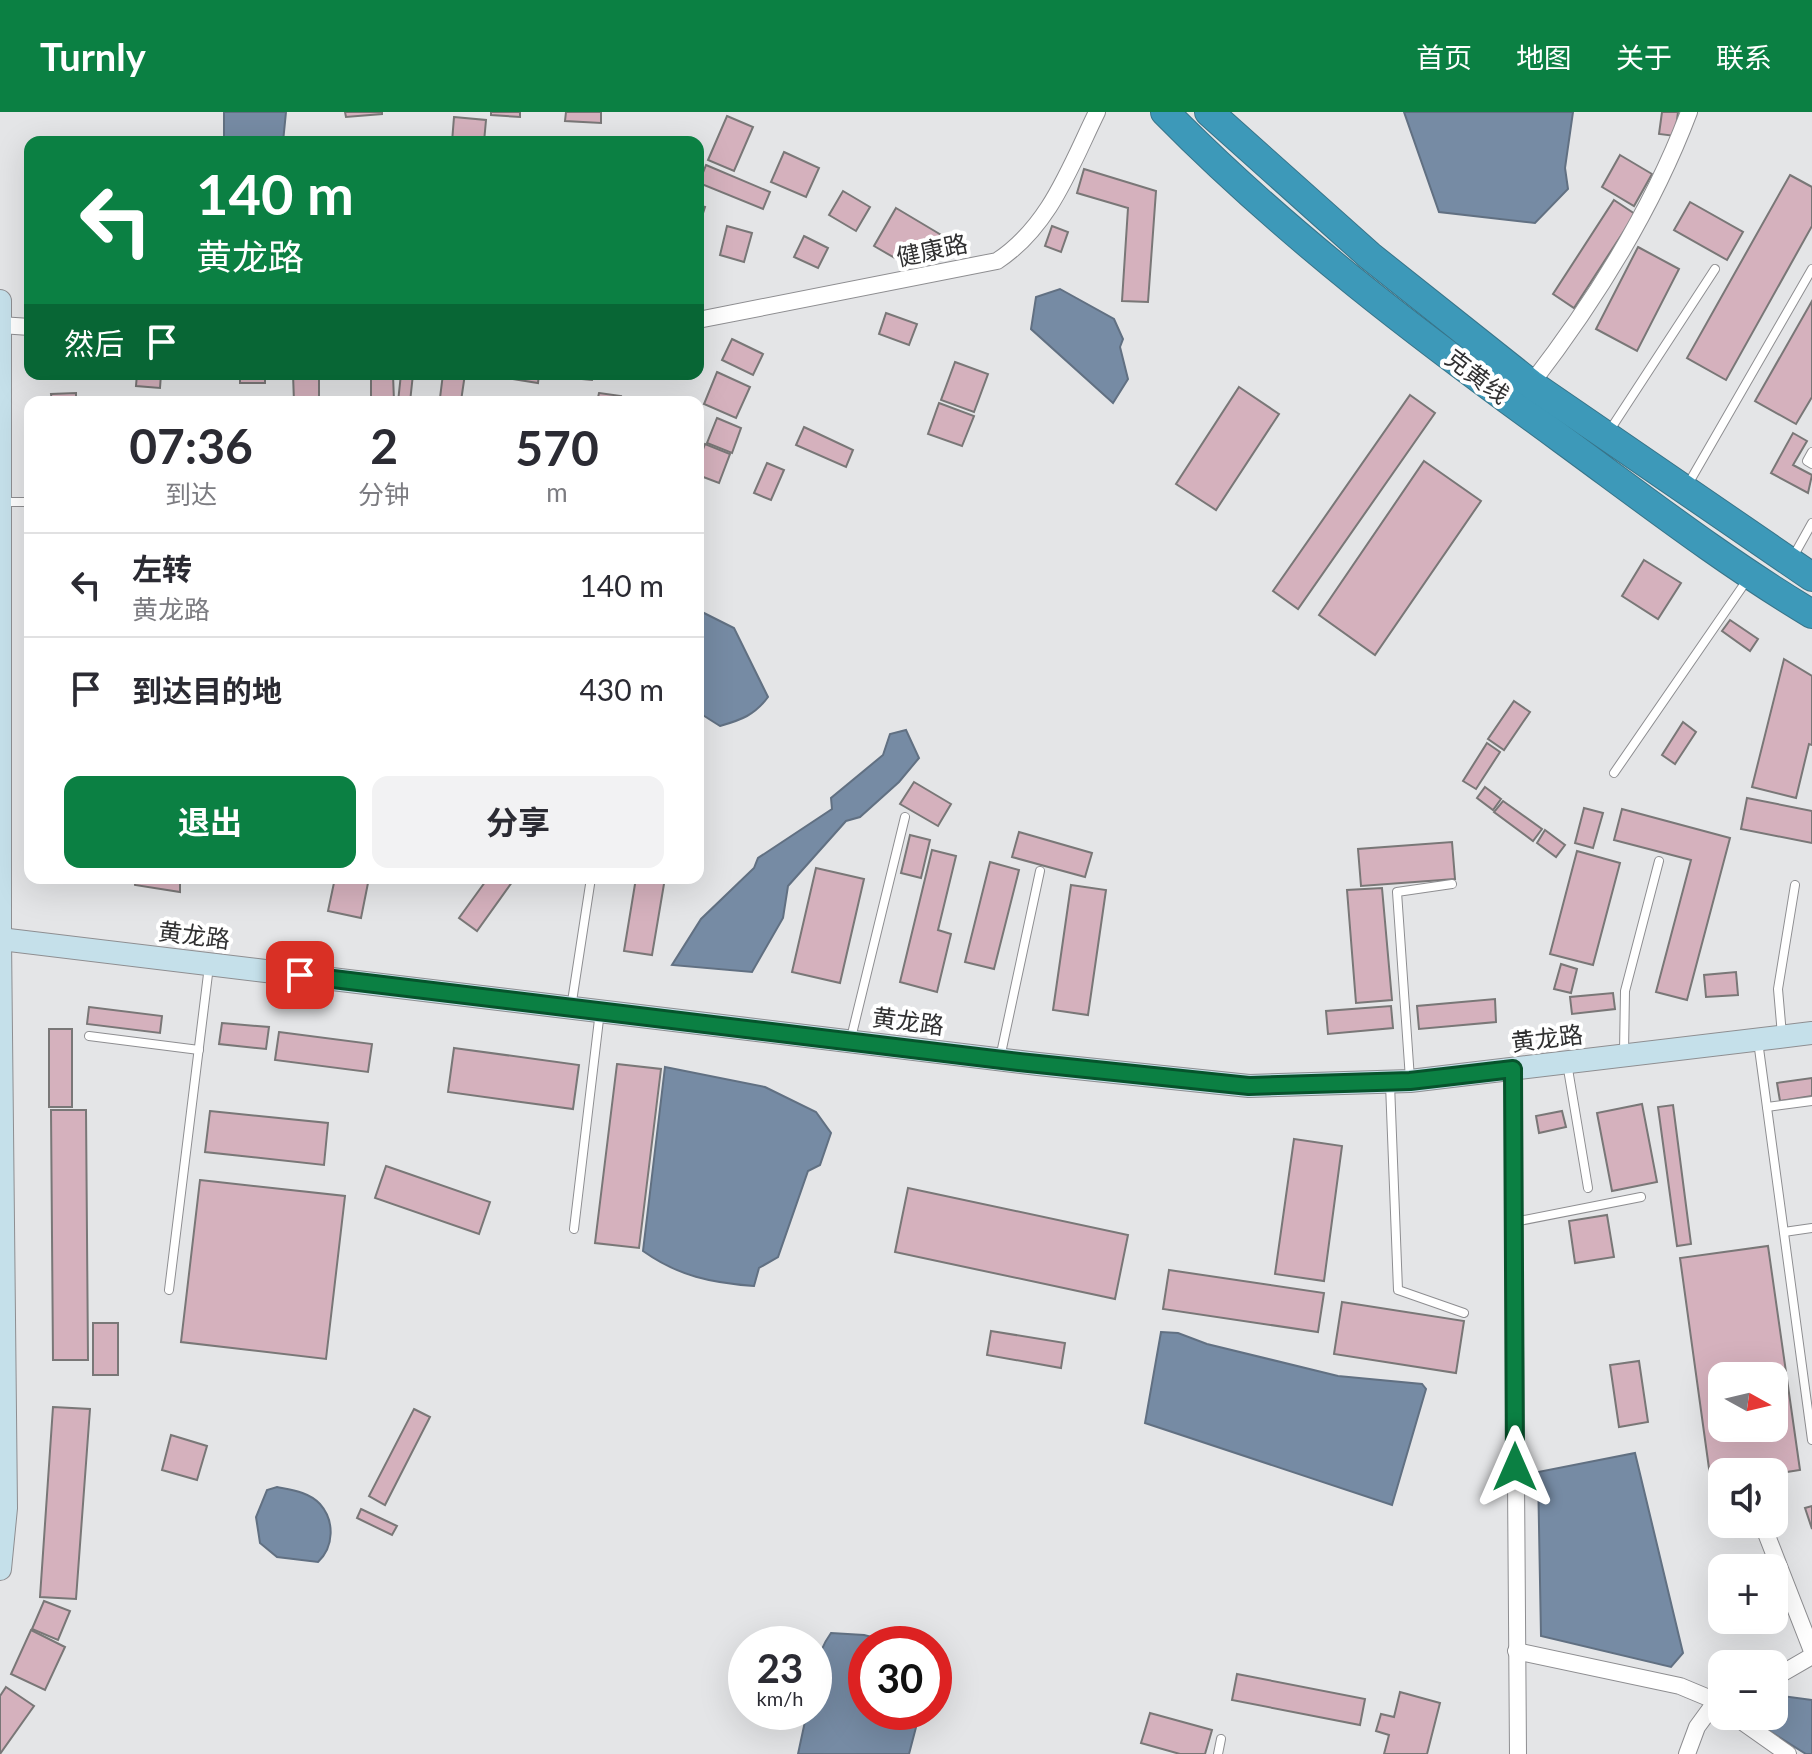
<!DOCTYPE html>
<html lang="zh">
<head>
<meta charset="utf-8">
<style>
	body { margin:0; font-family:Lato,"Noto Sans SC",sans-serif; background:#f2f2f3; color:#2b2b33; height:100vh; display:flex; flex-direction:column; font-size:30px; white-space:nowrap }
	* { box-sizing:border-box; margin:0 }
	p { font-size:26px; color:#7c7c81 }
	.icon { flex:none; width:44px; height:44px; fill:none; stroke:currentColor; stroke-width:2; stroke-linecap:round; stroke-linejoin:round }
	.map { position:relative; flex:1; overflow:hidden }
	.sheet { position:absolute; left:24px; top:284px; width:680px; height:488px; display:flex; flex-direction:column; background:#fff; border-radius:16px; box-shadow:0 8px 32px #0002 }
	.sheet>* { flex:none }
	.hud { position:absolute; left:24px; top:24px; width:680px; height:244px; border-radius:16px; box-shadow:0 8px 32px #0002; background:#0b8043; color:#fff; overflow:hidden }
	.needle { width:52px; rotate:98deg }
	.controls { position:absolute; left:1708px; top:1250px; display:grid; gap:16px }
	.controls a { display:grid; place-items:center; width:80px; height:80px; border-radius:16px; background:#fff; box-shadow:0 8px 32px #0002; font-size:40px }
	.speed { position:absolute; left:728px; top:1514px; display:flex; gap:16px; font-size:40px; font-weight:700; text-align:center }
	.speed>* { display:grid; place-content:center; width:104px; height:104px; border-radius:50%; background:#fff; box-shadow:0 8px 32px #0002; line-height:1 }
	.speed small { font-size:20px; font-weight:400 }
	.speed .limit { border:12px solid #d22; background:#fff; color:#111 }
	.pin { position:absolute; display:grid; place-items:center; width:68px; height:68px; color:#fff; margin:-34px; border-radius:16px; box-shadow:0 4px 12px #0006 }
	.me { position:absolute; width:88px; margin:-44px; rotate:0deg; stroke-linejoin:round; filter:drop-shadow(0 0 6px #0008) }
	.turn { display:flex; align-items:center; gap:28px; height:168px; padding:0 40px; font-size:36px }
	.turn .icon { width:104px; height:104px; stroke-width:2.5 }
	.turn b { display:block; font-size:56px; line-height:68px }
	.then { display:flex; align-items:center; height:76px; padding:0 40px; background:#0003; gap:16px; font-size:30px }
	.eta { display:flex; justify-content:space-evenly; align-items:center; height:136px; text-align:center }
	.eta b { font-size:48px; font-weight:700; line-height:56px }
	.action { display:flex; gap:16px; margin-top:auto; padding:16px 40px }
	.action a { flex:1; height:92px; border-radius:16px; background:#0b8043; color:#fff; font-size:32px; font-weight:700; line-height:92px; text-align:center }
	.action a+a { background:#f2f2f3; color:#2b2b33 }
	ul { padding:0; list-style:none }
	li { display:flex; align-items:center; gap:24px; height:104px; padding:0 40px; border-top:2px solid #e1e1e2 }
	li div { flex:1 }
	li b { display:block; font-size:30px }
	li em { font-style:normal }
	header { display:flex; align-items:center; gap:48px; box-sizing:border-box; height:112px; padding:0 40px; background:#0b8043; color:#fff }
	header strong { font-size:38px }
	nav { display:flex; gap:44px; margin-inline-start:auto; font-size:28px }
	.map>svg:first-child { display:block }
	.water { fill:#768ba4; stroke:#617082; stroke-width:2 }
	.building { fill:#d5b1bd; stroke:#797777; stroke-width:2; fill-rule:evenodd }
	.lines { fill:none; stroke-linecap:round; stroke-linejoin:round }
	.lane-casing { stroke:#8e8e91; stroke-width:10 }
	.street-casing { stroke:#8e8e91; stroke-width:18 }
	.secondary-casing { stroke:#8e8e91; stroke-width:24 }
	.highway-casing { stroke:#387489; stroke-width:30 }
	.lane { stroke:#fff; stroke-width:8 }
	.street { stroke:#fff; stroke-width:16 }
	.secondary { stroke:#c5e0ea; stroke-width:22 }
	.highway { stroke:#3d99b9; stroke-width:28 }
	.route-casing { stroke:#07532c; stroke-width:20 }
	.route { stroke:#0b8043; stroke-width:14 }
	.labels { text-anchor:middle; stroke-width:8; stroke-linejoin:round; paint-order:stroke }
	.street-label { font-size:24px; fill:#303031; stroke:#fff }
</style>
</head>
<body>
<header>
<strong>Turnly</strong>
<nav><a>首页</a><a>地图</a><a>关于</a><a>联系</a></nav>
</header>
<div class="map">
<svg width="1812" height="1642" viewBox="0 0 1812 1642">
	<rect width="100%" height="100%" fill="#e4e5e7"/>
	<g class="water">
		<path d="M224 0H286L283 30H224Z"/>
		<path d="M1404 0H1573L1565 56 1568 77 1535 111 1439 100Z"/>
		<path d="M1060 177 1114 207 1123 227 1120 235 1128 267 1113 291 1031 217 1036 185Z"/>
		<path d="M698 498 734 516 768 585C755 603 741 608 720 614L698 600Z"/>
		<path d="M906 618 919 646 899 670 860 705 846 709 788 774 783 806 752 860 672 853 701 807 754 756 758 746 832 697 831 686 883 643 890 622Z"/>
		<path d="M665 955 765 975 816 1000 831 1021 820 1053 808 1059 778 1145 759 1156 754 1174C712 1171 678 1164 643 1139Z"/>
		<path d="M1161 1220 1178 1221 1207 1232 1338 1264 1422 1272 1426 1277 1392 1393 1145 1311Z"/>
		<path d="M1635 1341 1683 1541 1671 1555 1541 1524 1538 1360Z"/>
		<path d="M277 1375C292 1378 309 1380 320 1392 335 1409 334 1435 318 1450L277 1445 260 1431 256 1405 267 1378Z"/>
		<path d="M831 1521 864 1523 900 1532H866V1600H920L909 1642H798L807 1600H814C814 1570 813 1546 831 1521Z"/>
		<path d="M1782 1584 1812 1588V1642H1806L1766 1617 1765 1607 1774 1604V1592Z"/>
	</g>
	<g class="building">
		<path d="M345 0H382V2L346 5Z"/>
		<path d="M491 0H520V5L491 3Z"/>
		<path d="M566 0H601V11L565 9Z"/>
		<path d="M1662 0H1678L1675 24 1659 22Z"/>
		<path d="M727 4 753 15 734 59 708 48Z"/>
		<path d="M454 5 486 8 484 30H452Z"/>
		<path d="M784 40 819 56 806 85 771 70Z"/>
		<path d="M1620 43 1652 62 1634 94 1602 75Z"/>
		<path d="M706 53 770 80 763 97 699 71Z"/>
		<path d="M1084 57 1156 79 1148 190 1122 189 1128 96 1077 81Z"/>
		<path d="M1790 63 1812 75V114L1726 268 1687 246Z"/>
		<path d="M843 79 870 95 856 119 829 103Z"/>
		<path d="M1614 88 1635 102 1574 196 1553 182Z"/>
		<path d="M1690 90 1743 120 1727 148 1674 118Z"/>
		<path d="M698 93 705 95 698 117Z"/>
		<path d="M896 96 948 127 934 150 908 135 900 149 874 134Z"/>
		<path d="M727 114 752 121 744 150 720 143Z"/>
		<path d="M1052 114 1068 120 1061 140 1045 134Z"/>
		<path d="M804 124 828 136 818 156 794 145Z"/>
		<path d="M1638 135 1679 157 1637 239 1596 217Z"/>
		<path d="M1812 189V285L1796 312 1755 289Z"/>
		<path d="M886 201 917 212 909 233 879 222Z"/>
		<path d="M732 227 763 242 753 263 722 248Z"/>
		<path d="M955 250 988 262 974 300 941 288Z"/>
		<path d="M717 260 750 275 736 306 704 292Z"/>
		<path d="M137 262H161L160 276 136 274Z"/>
		<rect x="240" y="262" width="25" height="9"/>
		<path d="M293 262H319V290H294Z"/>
		<path d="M401 262H413L410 290H398Z"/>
		<path d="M443 262H465L461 289 440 286Z"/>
		<path d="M481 262H539L538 271Z"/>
		<path d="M573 262H593L592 268 572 266Z"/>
		<path d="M371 263H393L394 289H371Z"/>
		<path d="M1239 275 1279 302 1216 398 1176 372Z"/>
		<path d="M76 281V290H52L51 282Z"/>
		<path d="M599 281 621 284 620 290H597Z"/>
		<path d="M1410 283 1435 301 1298 497 1273 479Z"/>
		<path d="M417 285 461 290H417Z"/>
		<path d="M939 291 974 304 962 334 928 322Z"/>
		<path d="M717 306 741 316 732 341 707 331Z"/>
		<path d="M804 315 853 338 846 355 796 333Z"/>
		<path d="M1793 321 1807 329 1793 353 1812 363 1808 381 1771 361Z"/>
		<path d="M705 332 730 342 719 371 698 363V351Z"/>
		<path d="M1424 349 1481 389 1375 543 1319 503Z"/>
		<path d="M767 351 784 358 771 388 754 381Z"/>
		<path d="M1644 448 1681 471 1658 507 1622 484Z"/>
		<path d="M1730 508 1758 527 1750 539 1722 519Z"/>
		<path d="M1784 547 1812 564V633L1809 632 1796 686 1752 675Z"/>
		<path d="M1514 589 1530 600 1504 638 1488 627Z"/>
		<path d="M1683 610 1696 620 1675 652 1662 643Z"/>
		<path d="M1487 631 1500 640 1476 677 1463 669Z"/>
		<path d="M914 670 951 692 938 714 900 692Z"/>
		<path d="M1485 675 1501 687 1493 698 1477 686Z"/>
		<path d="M1747 686 1812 699V731L1741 717Z"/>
		<path d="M1503 689 1542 717 1533 729 1494 700Z"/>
		<path d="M1584 696 1603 701 1593 736 1575 731Z"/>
		<path d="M1622 697 1730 726 1687 888 1656 880 1691 748 1614 728Z"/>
		<path d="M1545 718 1565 733 1556 745 1537 731Z"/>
		<path d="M1019 720 1092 741 1085 765 1012 745Z"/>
		<path d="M910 723 930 728 921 766 901 761Z"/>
		<path d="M1452 730 1455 767 1361 774 1358 737Z"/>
		<path d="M932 738 956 744 938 818 951 822 937 880 900 870Z"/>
		<path d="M1577 739 1620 751 1593 853 1550 842Z"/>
		<path d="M990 750 1019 758 994 857 965 850Z"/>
		<path d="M816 756 864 767 840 871 792 860Z"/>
		<rect x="49" y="766" width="35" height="4"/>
		<path d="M135 766H180V780L135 773Z"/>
		<path d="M335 766H369L361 806 328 799Z"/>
		<path d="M488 766H515L477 819 459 806Z"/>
		<path d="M636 766H665L652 843 624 839Z"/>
		<path d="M1071 773 1106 778 1088 903 1053 898Z"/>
		<path d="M1382 776 1392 888 1356 891 1347 778Z"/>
		<path d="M1561 852 1577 857 1571 881 1554 877Z"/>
		<path d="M1736 860 1738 883 1706 885 1704 863Z"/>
		<path d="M1613 881 1615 897 1572 902 1570 885Z"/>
		<path d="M1495 887 1496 910 1419 917 1417 894Z"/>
		<path d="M1391 894 1393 916 1328 922 1326 899Z"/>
		<path d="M89 895 162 904 160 921 87 912Z"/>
		<path d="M222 911 269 915 266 937 219 932Z"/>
		<rect x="49" y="917" width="23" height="78"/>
		<path d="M279 920 372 932 368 960 275 948Z"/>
		<path d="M454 936 579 953 573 997 448 980Z"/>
		<path d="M617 952 661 957 639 1136 595 1131Z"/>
		<path d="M1812 966V984L1780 989 1777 971Z"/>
		<path d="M1642 992 1657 1070 1612 1079 1597 1001Z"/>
		<path d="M1673 993 1691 1132 1677 1134 1658 995Z"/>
		<path d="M51 998H86L88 1248H53Z"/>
		<path d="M210 999 328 1011 324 1053 205 1040Z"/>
		<path d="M1562 999 1566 1015 1539 1021 1536 1004Z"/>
		<path d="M1294 1027 1342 1034 1324 1169 1275 1162Z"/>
		<path d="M386 1054 490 1090 479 1122 375 1086Z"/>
		<path d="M200 1068 345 1084 326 1247 181 1230Z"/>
		<path d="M908 1076 1128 1123 1115 1187 895 1140Z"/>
		<path d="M1607 1103 1614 1145 1575 1151 1569 1109Z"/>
		<path d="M1768 1134 1800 1358 1774 1362 1722 1360V1370L1711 1371 1680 1146ZM1722 1264H1774V1316H1722Z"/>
		<path d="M1169 1158 1324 1181 1318 1220 1163 1197Z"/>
		<path d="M1342 1190 1464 1209 1456 1261 1334 1242Z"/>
		<rect x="93" y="1211" width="25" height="52"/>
		<path d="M991 1219 1065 1231 1061 1256 987 1243Z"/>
		<path d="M1639 1249 1648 1310 1619 1315 1610 1253Z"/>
		<path d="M53 1295 90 1297 76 1487 40 1485Z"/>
		<path d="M414 1297 430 1305 385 1393 369 1384Z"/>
		<path d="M171 1323 207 1334 197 1368 162 1358Z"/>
		<path d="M1812 1394V1417L1805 1396Z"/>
		<path d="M361 1397 397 1414 392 1423 357 1406Z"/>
		<path d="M44 1489 70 1499 58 1528 32 1517Z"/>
		<path d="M31 1518 65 1535 45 1578 11 1562Z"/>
		<path d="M1237 1562 1365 1587 1360 1613 1232 1588Z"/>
		<path d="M6 1575 34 1594 0 1642V1584Z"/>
		<path d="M1400 1580 1440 1591 1427 1642H1384L1389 1623 1376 1619 1381 1602 1394 1605Z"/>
		<path d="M1150 1601 1212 1618 1205 1642H1180L1141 1631Z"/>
	</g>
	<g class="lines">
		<g class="lane-casing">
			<g id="lane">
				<path d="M1608 321 1715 157"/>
				<path d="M1812 340 1807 349 1812 352"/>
				<path d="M1687 374 1812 157"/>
				<path d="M3 390H30"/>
				<path d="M1793 445 1812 411"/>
				<path d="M1614 661 1747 468"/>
				<path d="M571 896 591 766"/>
				<path d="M1782 923 1778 877 1795 773"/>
				<path d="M89 924 199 938"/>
				<path d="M851 926 905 705"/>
				<path d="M1758 929 1812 1328"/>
				<path d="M1624 940 1625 879 1659 749"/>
				<path d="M1000 946 1040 759"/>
				<path d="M1567 951 1588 1076"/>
				<path d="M1410 967 1397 780 1452 772"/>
				<path d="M1390 972 1398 1178 1464 1201"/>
				<path d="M1767 995 1812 989"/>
				<path d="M1514 1110 1641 1085"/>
				<path d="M574 1117 600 899"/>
				<path d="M1784 1120 1812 1116"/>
				<path d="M169 1178 209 854"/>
				<path d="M1218 1642 1221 1627"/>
			</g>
		</g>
		<g class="street-casing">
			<g id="street">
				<path d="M698 208 997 149C1050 114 1070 55 1097 0"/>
				<path d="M0 213 30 215"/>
				<path d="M1531 272C1595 189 1652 98 1689 0"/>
				<path d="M1513 957 1518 1642"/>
				<path d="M1764 1416 1812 1539"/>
				<path d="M1516 1539 1680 1574 1716 1589 1722 1587"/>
				<path d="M1774 1566 1812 1544"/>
				<path d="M1734 1604 1788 1642"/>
				<path d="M1687 1642 1697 1615 1716 1589 1722 1594"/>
			</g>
		</g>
		<g class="secondary-casing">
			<g id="secondary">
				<path d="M0 189V827L6 1396 0 1457"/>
				<path d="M0 827 1038 952 1249 974 1410 969 1812 921"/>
			</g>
		</g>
		<g class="highway-casing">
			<g id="highway">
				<path d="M1165 0C1286 123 1424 227 1563 328 1645 388 1725 450 1812 502"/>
				<path d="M1209 0 1370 144 1531 272 1812 465"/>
			</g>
		</g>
		<use href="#lane" class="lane"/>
		<use href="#street" class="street"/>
		<use href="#secondary" class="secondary"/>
		<use href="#highway" class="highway"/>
	</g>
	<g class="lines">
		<g class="route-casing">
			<path id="route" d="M300 863 1019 950 1249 974 1410 969 1513 957 1515 1355"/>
		</g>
		<use href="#route" class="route"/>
	</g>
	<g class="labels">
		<g class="street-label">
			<text transform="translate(932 139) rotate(-12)" y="8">健康路</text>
			<text transform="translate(1477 265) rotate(37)" y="8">克黄线</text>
			<text transform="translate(194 824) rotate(7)" y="8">黄龙路</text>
			<text transform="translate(908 910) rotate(7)" y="8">黄龙路</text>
			<text transform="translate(1547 927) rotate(-7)" y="8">黄龙路</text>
		</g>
	</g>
</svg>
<div class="controls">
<a><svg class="needle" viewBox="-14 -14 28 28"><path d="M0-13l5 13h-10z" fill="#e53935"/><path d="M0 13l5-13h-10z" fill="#7c7c81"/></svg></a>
<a><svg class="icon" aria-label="sound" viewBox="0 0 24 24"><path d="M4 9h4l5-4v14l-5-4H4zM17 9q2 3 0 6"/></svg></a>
<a>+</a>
<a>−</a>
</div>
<div class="speed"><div>23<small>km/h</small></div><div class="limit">30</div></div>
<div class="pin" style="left:300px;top:863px;background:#d93025"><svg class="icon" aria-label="arrive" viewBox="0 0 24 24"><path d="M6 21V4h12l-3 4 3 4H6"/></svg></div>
<svg class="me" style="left:1515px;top:1355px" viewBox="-20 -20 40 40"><path d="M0-17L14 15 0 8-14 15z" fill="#0b8043" stroke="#fff" stroke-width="4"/></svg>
<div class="hud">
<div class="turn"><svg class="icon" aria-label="left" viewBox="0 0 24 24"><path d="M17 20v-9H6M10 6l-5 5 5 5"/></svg><div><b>140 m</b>黄龙路</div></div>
<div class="then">然后<svg class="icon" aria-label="arrive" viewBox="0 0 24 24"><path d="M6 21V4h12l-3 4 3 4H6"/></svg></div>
</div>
<section class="sheet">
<div class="eta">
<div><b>07:36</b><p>到达</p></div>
<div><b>2</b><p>分钟</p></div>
<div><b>570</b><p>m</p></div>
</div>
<ul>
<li><svg class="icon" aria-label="left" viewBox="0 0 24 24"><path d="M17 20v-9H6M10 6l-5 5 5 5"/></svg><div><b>左转</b><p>黄龙路</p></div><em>140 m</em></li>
<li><svg class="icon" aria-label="arrive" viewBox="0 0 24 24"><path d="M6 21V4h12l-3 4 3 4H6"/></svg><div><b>到达目的地</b></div><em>430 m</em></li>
</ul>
<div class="action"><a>退出</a><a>分享</a></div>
</section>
</div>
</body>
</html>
